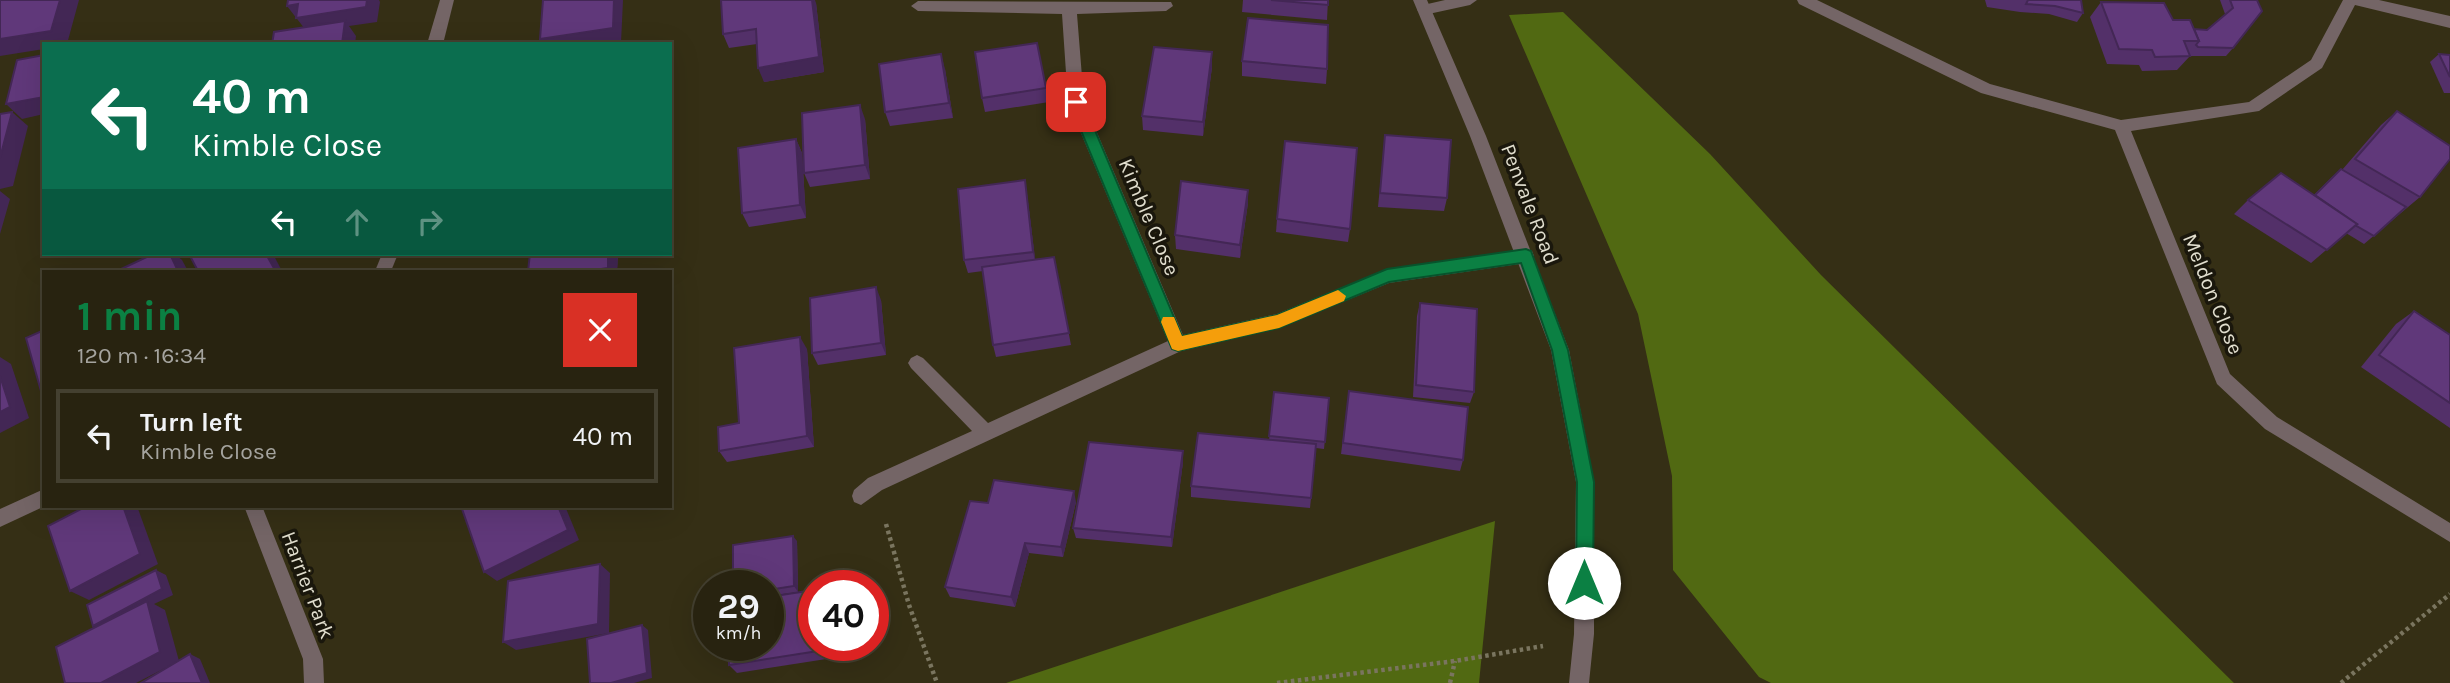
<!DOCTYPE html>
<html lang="en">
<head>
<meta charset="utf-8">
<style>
	body { margin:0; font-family:Karla,sans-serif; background:#342f1e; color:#f1f3f6; height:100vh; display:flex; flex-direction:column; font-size:26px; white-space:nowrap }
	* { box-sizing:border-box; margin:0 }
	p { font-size:23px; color:#a5a49f }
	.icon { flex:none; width:38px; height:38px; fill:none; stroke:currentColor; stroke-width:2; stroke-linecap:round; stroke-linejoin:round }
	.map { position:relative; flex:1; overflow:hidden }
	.sheet { position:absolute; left:42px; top:270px; width:630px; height:238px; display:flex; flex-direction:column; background:#282310; border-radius:0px; box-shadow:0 7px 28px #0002,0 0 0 2px #444030 }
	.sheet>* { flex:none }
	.banner { position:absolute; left:42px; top:42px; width:630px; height:214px; border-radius:0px; box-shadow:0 7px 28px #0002,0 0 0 2px #444030; background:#0b6e4f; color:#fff; overflow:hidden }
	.speed { position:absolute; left:693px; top:570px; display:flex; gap:14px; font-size:35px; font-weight:700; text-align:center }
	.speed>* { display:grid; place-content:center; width:91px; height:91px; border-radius:50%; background:#282310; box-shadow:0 7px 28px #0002,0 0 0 2px #444030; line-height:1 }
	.speed small { font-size:18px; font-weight:400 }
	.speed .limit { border:10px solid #d22; background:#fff; color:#111 }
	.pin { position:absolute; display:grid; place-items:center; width:60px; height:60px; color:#fff; margin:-30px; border-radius:14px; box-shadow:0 4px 10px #0006 }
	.me { position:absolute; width:77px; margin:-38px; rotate:0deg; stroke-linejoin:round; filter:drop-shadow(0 0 5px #0008) }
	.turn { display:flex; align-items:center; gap:24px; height:147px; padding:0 35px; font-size:32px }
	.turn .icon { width:91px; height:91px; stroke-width:2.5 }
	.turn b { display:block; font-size:49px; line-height:60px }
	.lanes { display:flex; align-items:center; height:66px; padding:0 35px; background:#0003; justify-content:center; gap:35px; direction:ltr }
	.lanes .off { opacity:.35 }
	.round { display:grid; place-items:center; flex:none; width:74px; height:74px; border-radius:0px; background:#342f1e }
	.overview { display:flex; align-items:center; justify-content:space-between; height:119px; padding:0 35px }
	h1 { font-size:42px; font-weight:700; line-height:52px; color:#0b8043 }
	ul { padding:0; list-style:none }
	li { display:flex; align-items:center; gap:21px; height:94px; margin:0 14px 10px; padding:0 21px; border:4px solid #444030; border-radius:0px }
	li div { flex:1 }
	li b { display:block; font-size:26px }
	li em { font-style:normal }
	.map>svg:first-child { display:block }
	.forest { fill:#516912 }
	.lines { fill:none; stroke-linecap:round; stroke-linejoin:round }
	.path { stroke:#7a755f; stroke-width:4.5; stroke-dasharray:3.5 3.5; stroke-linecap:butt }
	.minor { fill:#746566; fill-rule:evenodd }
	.tertiary { fill:#746566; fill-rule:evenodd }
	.wall { fill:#533069 }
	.shaded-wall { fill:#432755 }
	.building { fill:#60387a; stroke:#432755; stroke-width:2 }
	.route { fill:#0b8043; stroke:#07532c; stroke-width:2 }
	.slow { fill:#f59e0b }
	.labels { text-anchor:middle; stroke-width:7; stroke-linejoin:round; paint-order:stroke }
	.street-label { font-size:21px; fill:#e1dece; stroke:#1a170c }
</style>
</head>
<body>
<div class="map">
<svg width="2450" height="683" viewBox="0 0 2450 683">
	<rect width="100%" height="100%" fill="#352f15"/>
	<g class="forest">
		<path d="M1563 12 1710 154 1821 275 2234 683H1771L1759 677 1673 570 1672 476 1638 314 1509 15Z"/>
		<path d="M1495 521 1479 683H1006Z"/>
	</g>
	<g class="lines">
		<g class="path">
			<path d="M886 524 909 605 937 683"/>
			<path d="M1277 683 1455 661 1543 646"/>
			<path d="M1450 683 1455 661"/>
			<path d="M2341 683 2450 594"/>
		</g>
		<g class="minor">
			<path d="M440 0H454L443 44H427Z"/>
			<path d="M1445 0H1477L1470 5 1424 15 1417 10 1419 6Z"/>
			<path d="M1797 0H1817L1990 84 2121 120 2249 102 2311 60 2343 0H2379L2450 16V28L2355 5 2322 68 2259 111 2131 131 2230 374 2277 417 2450 523V542L2265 429 2217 384 2115 130 1981 93 1799 4Z"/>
			<path d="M918 1 1171 2 1173 6 1166 11 1077 14 1084 102 1183 335 1277 314 1387 269 1526 249 1532 251 1534 256 1532 261 1526 263 1389 283 1279 328 1181 351 882 490 861 505 854 502 852 496 854 490 868 478 972 431 911 368 908 363 911 358 917 355 923 358 988 423 1168 341 1068 102 1062 14 918 11 911 6Z"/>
			<path d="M382 254H398L391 271H375Z"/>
			<path d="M44 489 45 506 0 527V509Z"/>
			<path d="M244 506H262L323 659 324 683H304L303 659Z"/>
		</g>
		<path class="tertiary" d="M1413 0H1427L1486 136 1569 350 1594 482V634L1589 683H1569L1574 634 1576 482 1551 350 1470 136Z"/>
	</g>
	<g class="wall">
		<path d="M1243 0H1328L1327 20 1242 12Z"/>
		<path d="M1985 0H2081L2083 13 2077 22 2049 14 2020 12 1987 7Z"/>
		<path d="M2220 0H2257L2233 48 2226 56H2190L2189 53 2190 56 2177 70 2142 71 2139 65 2107 64 2090 17 2101 2 2173 20 2194 29 2207 30 2225 14Z"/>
		<path d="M816 3 824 72 764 82 757 44 729 48 723 34Z"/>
		<path d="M2439 54 2450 55V93H2444L2430 62Z"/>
		<path d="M1242 61 1327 69 1326 84 1242 76Z"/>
		<path d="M1212 67 1203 136 1143 130 1142 116Z"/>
		<path d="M945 69 953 118 890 126 885 112Z"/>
		<path d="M1046 88 1049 102 985 112 982 98Z"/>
		<path d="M2397 111 2420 197 2364 244 2346 233 2311 263 2234 214 2248 200 2314 195 2332 177 2342 170 2381 125Z"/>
		<path d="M865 119 870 179 810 187 804 173Z"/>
		<path d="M1385 135 1447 198 1444 211 1378 207Z"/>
		<path d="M796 139 802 153 806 218 749 227 742 213Z"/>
		<path d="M1025 180 1027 194 1035 259 1054 257 1071 345 996 357 993 345 983 271 968 273 964 260Z"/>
		<path d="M1248 190V203L1240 258 1176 249 1175 235Z"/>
		<path d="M1277 219 1350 229 1348 242 1276 232Z"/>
		<path d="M530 254H618L617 271H528Z"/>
		<path d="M881 300 886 355 818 365 812 353Z"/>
		<path d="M1420 303 1474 392 1470 403 1413 397 1417 316Z"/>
		<path d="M2414 311 2450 335V428L2361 367 2396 324Z"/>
		<path d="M807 349 814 447 727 462 719 451 739 423Z"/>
		<path d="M1349 391 1463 460 1460 471 1341 454Z"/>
		<path d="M1274 392 1329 398 1324 449 1316 448 1310 508 1191 497V486L1269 440Z"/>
		<path d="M1183 451V462L1172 547 1076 538 1073 528Z"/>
		<path d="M1076 502 1063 557 1029 553 1015 607 950 597 945 587 988 503Z"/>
		<path d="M797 541 798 592 768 596V586Z"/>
		<path d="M814 646H865V653L737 673 729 665Z"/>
	</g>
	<g class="shaded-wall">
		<path d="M60 0H79L67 44H44V49L0 56V39Z"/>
		<path d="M367 0H379L380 2 377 22 349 26 356 36 355 44H342L308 33 287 6 298 4Z"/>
		<path d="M614 0H623L621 43 542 44 540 39Z"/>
		<path d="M812 0H815L816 3 824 72 764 82 758 68Z"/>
		<path d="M1212 52V67L1203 136V122Z"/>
		<path d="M941 54 945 69 953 118 949 103Z"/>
		<path d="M44 97V114L22 119 6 104Z"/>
		<path d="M860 105 865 119 870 179 865 165Z"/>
		<path d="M12 112 28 126 13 186 0 189V158Z"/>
		<path d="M796 139 802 153 806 218 800 205Z"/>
		<path d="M1025 180 1027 194 1036 265 1033 252Z"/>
		<path d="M1248 190V203L1240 258V245Z"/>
		<path d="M0 191 10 199 0 234Z"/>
		<path d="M170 254H175L182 260 188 271H178Z"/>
		<path d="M266 254H273L282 271H273Z"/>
		<path d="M608 254H618L617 271H610L608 268Z"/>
		<path d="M876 287 881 300 886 355 881 343Z"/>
		<path d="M800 337 807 349 814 447 807 436Z"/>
		<path d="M0 357 11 364 29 418 0 433Z"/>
		<path d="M1183 451V462L1172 547 1171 537Z"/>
		<path d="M1074 491 1076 502 1063 557 1061 547Z"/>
		<path d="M123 506H137L158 564 89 600 70 591Z"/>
		<path d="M558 506H565L579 540 497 581 484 572Z"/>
		<path d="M793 536 797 541 798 592 794 586Z"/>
		<path d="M1025 543 1029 553 1015 607 1011 597Z"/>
		<path d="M600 564 610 573 609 633 516 650 503 642Z"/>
		<path d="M156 570 166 575 173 595 154 604 165 610 179 661 136 683H101L104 631 93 626Z"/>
		<path d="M642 625 648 630 652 678 634 683H611Z"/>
		<path d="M860 646H865V653Z"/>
		<path d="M190 654 200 659 210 683H202Z"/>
	</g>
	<g class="building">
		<path d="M0 0H60L51 31 0 39Z"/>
		<path d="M288 0H367L366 7 296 18 298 4 287 6Z"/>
		<path d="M543 0H614L613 28 540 39Z"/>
		<path d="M721 0H812L819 57 758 68 756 29 723 34Z"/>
		<path d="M1271 0H1328V5Z"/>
		<path d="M2028 0H2081L2083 13 2055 6 2026 4Z"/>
		<path d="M2230 0H2257L2262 11 2233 48 2198 47 2196 45 2199 41 2194 29 2207 30 2233 8Z"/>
		<path d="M2101 2 2164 3 2173 20H2190L2199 41H2184L2190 56 2155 57 2152 50 2119 49Z"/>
		<path d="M1248 18 1328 25 1327 69 1242 61Z"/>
		<path d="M345 21 342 44H272L274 32Z"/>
		<path d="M1037 43 1046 88 982 98 975 52Z"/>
		<path d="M1154 47 1212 52 1203 122 1142 116Z"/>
		<path d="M941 54 949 103 885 112 879 64Z"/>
		<path d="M2439 54 2450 55V77Z"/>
		<path d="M44 55V97L6 104 17 60Z"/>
		<path d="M860 105 865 165 804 173 802 113Z"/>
		<path d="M2397 111 2450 146V159L2420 197 2355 159Z"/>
		<path d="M12 112 0 158V114Z"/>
		<path d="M1385 135 1451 140 1447 198 1380 193Z"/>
		<path d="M796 139 800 205 742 213 738 148Z"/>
		<path d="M1285 141 1357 148 1350 229 1277 219Z"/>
		<path d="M2341 169 2406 207 2374 236 2355 225 2357 224 2315 195Z"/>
		<path d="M2281 173 2357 224 2327 250 2248 200Z"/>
		<path d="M1025 180 1033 252 964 260 958 189Z"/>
		<path d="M1181 181 1248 190 1240 245 1175 235Z"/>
		<path d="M153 254H170L178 271H117Z"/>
		<path d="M189 254H266L275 270 273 271H198Z"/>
		<path d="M530 254H608V268L588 271H528Z"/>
		<path d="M1054 257 1069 333 993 345 982 267Z"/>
		<path d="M876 287 881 343 812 353 810 298Z"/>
		<path d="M1420 303 1477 309 1474 392 1416 385Z"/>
		<path d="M2414 311 2450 335V403L2379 355Z"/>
		<path d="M44 330V390L41 391 26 338Z"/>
		<path d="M800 337 807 436 719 451 718 427 739 423 734 348Z"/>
		<path d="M0 376 10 407 0 412Z"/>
		<path d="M1349 391 1468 407 1463 460 1343 443Z"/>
		<path d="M1274 392 1329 398 1325 442 1269 436Z"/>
		<path d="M1198 433 1316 444 1311 498 1191 486Z"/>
		<path d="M1089 442 1183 451 1171 537 1073 528Z"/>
		<path d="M994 480 1074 491 1061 547 1025 543 1011 597 945 587 970 501 988 503Z"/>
		<path d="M87 506H123L140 554 70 591 48 526Z"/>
		<path d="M461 506H558L568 530 484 572Z"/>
		<path d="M793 536 794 586 768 590V586H733V545Z"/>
		<path d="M600 564 598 624 503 642 508 581Z"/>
		<path d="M156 570 162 589 93 626 87 605Z"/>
		<path d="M857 584V586H839Z"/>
		<path d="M814 590V646H850L729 665V646H768V597Z"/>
		<path d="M147 601 160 652 101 683H65L56 647Z"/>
		<path d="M642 625 647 673 611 683H590L587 639Z"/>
		<path d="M190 654 202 683H141Z"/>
	</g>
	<path class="route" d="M1076 97 1083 102 1182 336 1277 315 1387 269 1526 249 1531 251 1568 350 1594 482 1593 583 1591 589 1584 592 1578 589 1576 583 1577 482 1552 350 1521 263 1389 282 1279 328 1178 351 1172 349 1069 102Z"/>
	<path class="slow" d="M1338 290 1346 296 1344 301 1279 328 1178 351 1172 349 1161 322 1163 317H1174L1182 336 1277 315Z"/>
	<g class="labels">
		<g class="street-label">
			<text transform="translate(1530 204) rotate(69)" y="7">Penvale Road</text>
			<text transform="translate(1149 217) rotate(67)" y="7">Kimble Close</text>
			<text transform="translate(2213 294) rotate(68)" y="7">Meldon Close</text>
			<text transform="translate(308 585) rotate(69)" y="7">Harrier Park</text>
		</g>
	</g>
</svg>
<div class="speed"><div>29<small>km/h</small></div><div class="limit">40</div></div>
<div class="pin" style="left:1076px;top:102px;background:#d93025"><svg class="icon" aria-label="arrive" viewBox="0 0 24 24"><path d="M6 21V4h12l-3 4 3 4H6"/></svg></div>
<svg class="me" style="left:1584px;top:583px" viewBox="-20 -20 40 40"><circle r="19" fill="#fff"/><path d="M0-13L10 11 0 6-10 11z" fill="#0b8043"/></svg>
<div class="banner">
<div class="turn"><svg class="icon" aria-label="left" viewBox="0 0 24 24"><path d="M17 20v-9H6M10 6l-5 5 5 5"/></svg><div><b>40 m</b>Kimble Close</div></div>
<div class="lanes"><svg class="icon" aria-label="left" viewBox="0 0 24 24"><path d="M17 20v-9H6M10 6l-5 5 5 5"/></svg><svg class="icon off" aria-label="ahead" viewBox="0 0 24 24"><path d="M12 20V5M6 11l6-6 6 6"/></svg><svg class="icon off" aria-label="right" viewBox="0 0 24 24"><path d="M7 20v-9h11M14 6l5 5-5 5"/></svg></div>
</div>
<section class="sheet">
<div class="overview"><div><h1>1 min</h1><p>120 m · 16:34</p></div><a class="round" style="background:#d93025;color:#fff"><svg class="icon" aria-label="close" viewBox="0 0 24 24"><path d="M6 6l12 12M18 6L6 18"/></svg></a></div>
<ul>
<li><svg class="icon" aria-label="left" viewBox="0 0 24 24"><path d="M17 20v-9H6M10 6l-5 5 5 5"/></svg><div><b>Turn left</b><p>Kimble Close</p></div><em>40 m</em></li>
</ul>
</section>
</div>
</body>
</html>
